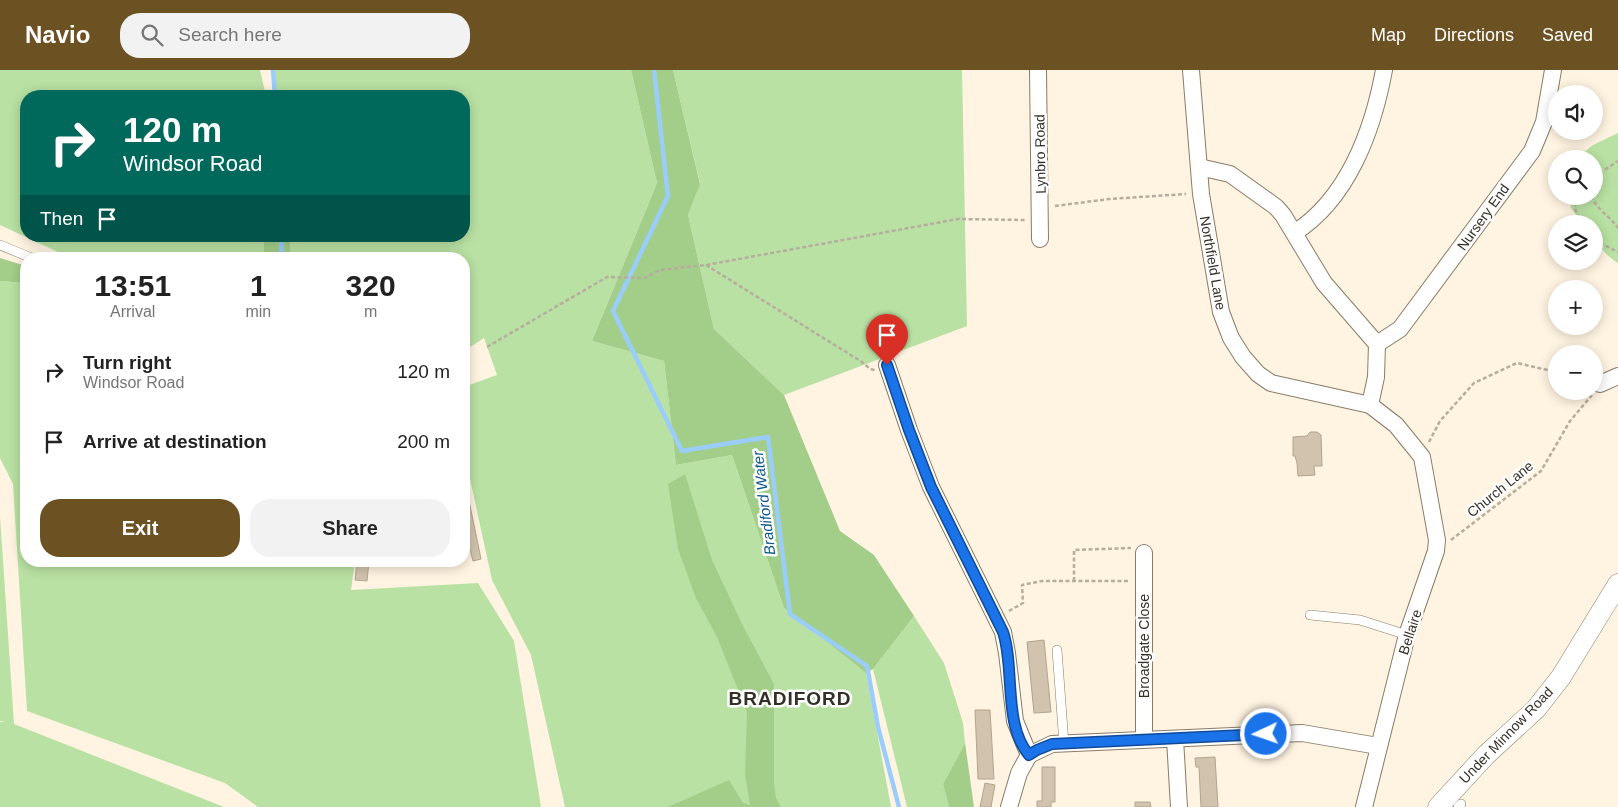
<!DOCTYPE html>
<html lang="en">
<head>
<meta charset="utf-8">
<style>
	body { margin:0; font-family:Helvetica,sans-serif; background:#f2f2f2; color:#222; height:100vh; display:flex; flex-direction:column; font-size:19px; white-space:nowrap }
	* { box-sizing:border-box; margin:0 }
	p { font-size:16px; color:#767676 }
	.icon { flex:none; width:28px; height:28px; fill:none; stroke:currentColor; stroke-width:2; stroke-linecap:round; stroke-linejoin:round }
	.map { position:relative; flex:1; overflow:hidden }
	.sheet { position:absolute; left:20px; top:182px; width:450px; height:315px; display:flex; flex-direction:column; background:#fff; border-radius:20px; box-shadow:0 2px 12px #0003 }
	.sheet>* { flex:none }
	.guide { position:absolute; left:20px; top:20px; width:450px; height:152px; border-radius:20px; box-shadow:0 2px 12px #0003; background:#00695c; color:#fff; overflow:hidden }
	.controls { position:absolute; left:1548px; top:15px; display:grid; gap:10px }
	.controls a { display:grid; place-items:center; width:55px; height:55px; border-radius:50%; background:#fff; box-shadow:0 2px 12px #0003; font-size:25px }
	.pin { position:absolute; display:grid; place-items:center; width:42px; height:42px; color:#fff; margin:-51px -21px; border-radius:50% 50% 50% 0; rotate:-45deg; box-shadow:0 0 5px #0007 }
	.pin .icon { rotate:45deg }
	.me { position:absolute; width:55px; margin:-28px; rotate:267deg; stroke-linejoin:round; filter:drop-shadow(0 0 4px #0008) }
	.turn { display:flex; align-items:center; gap:18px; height:105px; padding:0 20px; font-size:22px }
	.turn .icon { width:65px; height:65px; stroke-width:2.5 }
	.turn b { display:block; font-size:35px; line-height:42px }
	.then { display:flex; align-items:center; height:48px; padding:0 20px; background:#0003; gap:10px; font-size:19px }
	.eta { display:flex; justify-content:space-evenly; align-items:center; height:85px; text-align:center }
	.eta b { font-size:30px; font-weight:700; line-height:35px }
	.cta { display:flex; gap:10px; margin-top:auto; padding:10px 20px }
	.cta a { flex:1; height:58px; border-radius:20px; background:#6c5123; color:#fff; font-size:20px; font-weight:700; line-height:58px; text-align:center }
	.cta a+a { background:#f2f2f2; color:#222 }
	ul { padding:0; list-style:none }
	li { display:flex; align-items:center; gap:15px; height:70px; padding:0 20px }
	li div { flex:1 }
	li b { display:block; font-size:19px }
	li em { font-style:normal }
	header { display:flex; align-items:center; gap:30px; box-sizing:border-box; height:70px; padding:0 25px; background:#6c5123; color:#fff }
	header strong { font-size:24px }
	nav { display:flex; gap:28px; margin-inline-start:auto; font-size:18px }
	.search { width:350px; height:45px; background:#f2f2f2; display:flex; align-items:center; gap:12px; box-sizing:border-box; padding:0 18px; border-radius:20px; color:#767676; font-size:19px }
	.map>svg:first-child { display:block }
	.green { fill:#b9e1a3 }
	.forest { fill:#a2ce89 }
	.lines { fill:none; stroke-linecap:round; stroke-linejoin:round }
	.stream { stroke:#9acdfb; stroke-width:4.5 }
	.building { fill:#d1c3ad; stroke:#b2a58f }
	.service-casing { stroke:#897c67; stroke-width:10 }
	.minor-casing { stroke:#897c67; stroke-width:18 }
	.tertiary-casing { stroke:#897c67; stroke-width:21 }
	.path { stroke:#b6ad9e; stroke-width:2.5; stroke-dasharray:4 2.5; stroke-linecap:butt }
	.service { stroke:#fff; stroke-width:9 }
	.minor { stroke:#fff; stroke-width:16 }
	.tertiary { stroke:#fff; stroke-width:20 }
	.route-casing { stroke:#114b97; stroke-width:12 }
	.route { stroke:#1a73e8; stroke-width:9 }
	.labels { text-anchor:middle; stroke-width:5; stroke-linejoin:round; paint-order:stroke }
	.street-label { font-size:14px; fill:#353027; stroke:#fff }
	.water-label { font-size:15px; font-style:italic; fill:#0b5589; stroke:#fff }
	.district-label { font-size:19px; font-weight:bold; letter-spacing:1px; fill:#353027; stroke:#fff }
</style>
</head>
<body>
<header>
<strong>Navio</strong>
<div class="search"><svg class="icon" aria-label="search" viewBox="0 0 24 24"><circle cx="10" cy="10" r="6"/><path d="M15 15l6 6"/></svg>Search here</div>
<nav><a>Map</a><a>Directions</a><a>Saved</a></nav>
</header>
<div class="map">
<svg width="1618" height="737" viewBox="0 0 1618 737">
	<rect width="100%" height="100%" fill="#fff3e1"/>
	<g class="green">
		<path d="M0 0H260L266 26H26V166H264L263 189H73L0 155Z"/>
		<path d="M272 0H631L657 113 592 271 664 291 676 395 732 385 784 538 866 603 891 737H565L531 585 492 510 465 386 467 358 464 348V317L497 305 484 268 464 281V189H291L290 166H464V26H277Z"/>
		<path d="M673 0H962L967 256 784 325 714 259 688 145 700 113Z"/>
		<path d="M1618 63V193C1603 184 1594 171 1594 154H1583L1571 138 1568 126H1594V89H1576L1593 75Z"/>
		<path d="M0 211 26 213V491H355L351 520 478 513 514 571 541 737H258L225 713 27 641 13 414 0 388Z"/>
		<path d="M0 446 14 654 224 737H0V652H5L0 651Z"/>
		<path d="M914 546 944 593 963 653 965 673 943 714 949 737H907L873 599Z"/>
	</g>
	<g class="forest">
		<path d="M631 0H673L700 114 688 145 714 259 784 325 840 461 874 485 914 546 873 599 866 603 784 538 732 385 676 395 664 291 592 271 657 113Z"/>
		<path d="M264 166H290L291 189H263Z"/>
		<path d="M0 188 26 196V213L0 211Z"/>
		<path d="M685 404 712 490 742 554 774 614V713L776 728 781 737H668L729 710 743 733 750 735 745 704 747 642 717 567 696 528 678 479 668 414Z"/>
		<path d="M965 673 974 737H949L943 714Z"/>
	</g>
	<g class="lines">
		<g class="stream">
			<path d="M273 0 275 26"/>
			<path d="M654 0 668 126 613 241 682 381 768 367 790 544 867 596 878 657 899 737"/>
			<path d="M281 166 282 189"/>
		</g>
	</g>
	<g class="building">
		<path d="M1310 362H1317L1321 365 1322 396H1314L1315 405 1298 406 1297 393 1295 386H1293V367L1307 366Z"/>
		<path d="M468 426 481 489 473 491 464 456V427Z"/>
		<path d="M357 491H369L367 511 355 510Z"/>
		<path d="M1044 570 1051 642 1034 643 1027 572Z"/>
		<path d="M975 640H990L994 709H978Z"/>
		<path d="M1215 687 1218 737H1201L1199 697H1196L1195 688Z"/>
		<path d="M1042 697H1055V732H1051V737H1037V731H1042Z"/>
		<path d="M985 713 995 715 991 737H980Z"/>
		<path d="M1135 732H1150L1151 737H1135Z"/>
	</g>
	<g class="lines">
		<g class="service-casing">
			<g id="service">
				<path d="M0 175 34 189"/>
				<path d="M1310 545 1360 550 1407 565"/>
				<path d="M1057 580 1064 674"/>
				<path d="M1458 737 1461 734"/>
			</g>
		</g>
		<g class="minor-casing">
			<g id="minor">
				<path d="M1038 0 1040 169"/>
				<path d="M1191 0 1201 124 1221 242 1231 268 1243 287 1258 304 1271 313 1370 335 1396 355 1422 387 1437 470 1436 481 1407 565 1364 737"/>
				<path d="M1199 97 1230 104 1276 137 1283 145 1324 213 1377 274 1376 307 1370 335"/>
				<path d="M1294 163C1348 129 1373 60 1384 0"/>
				<path d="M1377 274 1400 259 1532 81 1544 52 1553 0"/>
				<path d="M887 295 909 360 931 417 1003 562 1007 583 1015 651 1029 685 1019 703 1009 737"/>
				<path d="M1594 312 1600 314 1618 306"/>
				<path d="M1144 669V483"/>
				<path d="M1175 669 1179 737"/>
				<path d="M1029 685 1052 674 1302 663 1378 676"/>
			</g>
		</g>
		<g class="tertiary-casing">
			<path id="tertiary" d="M1438 737 1486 685 1536 639 1561 607 1618 514"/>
		</g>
		<g class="path">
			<path d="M1594 107 1618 91"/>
			<path d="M1576 126 1575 139 1582 154"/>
			<path d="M1591 126C1598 141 1609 145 1618 158"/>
			<path d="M1055 136 1109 129 1186 124"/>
			<path d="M1594 170 1618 182"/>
			<path d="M706 195 862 292 870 299 875 300"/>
			<path d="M487 277 607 207 645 208 660 200 706 195 958 149 1025 150"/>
			<path d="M1429 372 1440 351 1474 313 1517 293 1556 302"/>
			<path d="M1451 470 1541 401 1570 351 1592 325"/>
			<path d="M1074 511V480L1131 478"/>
			<path d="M1009 541 1023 533 1022 515 1042 511H1130"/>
		</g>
		<use href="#service" class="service"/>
		<use href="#minor" class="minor"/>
		<use href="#tertiary" class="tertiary"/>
	</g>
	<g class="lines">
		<g class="route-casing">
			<path id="route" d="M887 295 909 360 931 417 1003 562C1015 598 1003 655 1029 685L1037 680 1052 674 1266 664"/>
		</g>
		<use href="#route" class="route"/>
	</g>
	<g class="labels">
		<g class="street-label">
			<text transform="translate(1040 84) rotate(-91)" y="5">Lynbro Road</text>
			<text transform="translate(1483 147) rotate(-54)" y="5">Nursery End</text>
			<text transform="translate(1213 193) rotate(80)" y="5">Northfield Lane</text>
			<text transform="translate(1500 419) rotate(-39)" y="5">Church Lane</text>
			<text transform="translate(1410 562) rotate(-72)" y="5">Bellaire</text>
			<text transform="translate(1144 576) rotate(-90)" y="5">Broadgate Close</text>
			<text transform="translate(1506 665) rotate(-46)" y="5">Under Minnow Road</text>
		</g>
		<g class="water-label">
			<text transform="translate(764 433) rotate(-97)" y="5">Bradiford Water</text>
		</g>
		<g class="district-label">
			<text x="790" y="635">BRADIFORD</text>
		</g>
	</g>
</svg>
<div class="controls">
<a><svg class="icon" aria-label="sound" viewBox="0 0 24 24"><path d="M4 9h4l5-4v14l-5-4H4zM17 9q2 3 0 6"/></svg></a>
<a><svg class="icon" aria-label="search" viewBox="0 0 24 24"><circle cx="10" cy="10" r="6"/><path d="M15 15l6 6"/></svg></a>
<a><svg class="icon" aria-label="layers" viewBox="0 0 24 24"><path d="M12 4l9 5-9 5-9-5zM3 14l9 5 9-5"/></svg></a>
<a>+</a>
<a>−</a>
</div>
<div class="pin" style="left:887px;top:295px;background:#d93025"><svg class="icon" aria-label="arrive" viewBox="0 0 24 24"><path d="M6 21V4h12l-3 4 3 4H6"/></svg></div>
<svg class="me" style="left:1266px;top:664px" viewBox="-20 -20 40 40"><circle r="17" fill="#1a73e8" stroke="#fff" stroke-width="3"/><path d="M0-11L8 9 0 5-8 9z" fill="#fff"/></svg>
<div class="guide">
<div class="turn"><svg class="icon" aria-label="right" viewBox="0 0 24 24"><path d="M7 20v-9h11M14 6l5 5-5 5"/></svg><div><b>120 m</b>Windsor Road</div></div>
<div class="then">Then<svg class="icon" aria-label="arrive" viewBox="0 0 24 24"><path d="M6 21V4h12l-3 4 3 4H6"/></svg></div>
</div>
<section class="sheet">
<div class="eta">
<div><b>13:51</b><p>Arrival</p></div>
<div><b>1</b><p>min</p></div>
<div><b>320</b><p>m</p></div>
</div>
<ul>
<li><svg class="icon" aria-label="right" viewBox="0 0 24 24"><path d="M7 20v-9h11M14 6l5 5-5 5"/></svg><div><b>Turn right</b><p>Windsor Road</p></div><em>120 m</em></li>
<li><svg class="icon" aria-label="arrive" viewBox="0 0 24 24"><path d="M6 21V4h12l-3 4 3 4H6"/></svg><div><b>Arrive at destination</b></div><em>200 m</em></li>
</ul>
<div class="cta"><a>Exit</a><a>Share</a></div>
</section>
</div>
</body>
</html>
